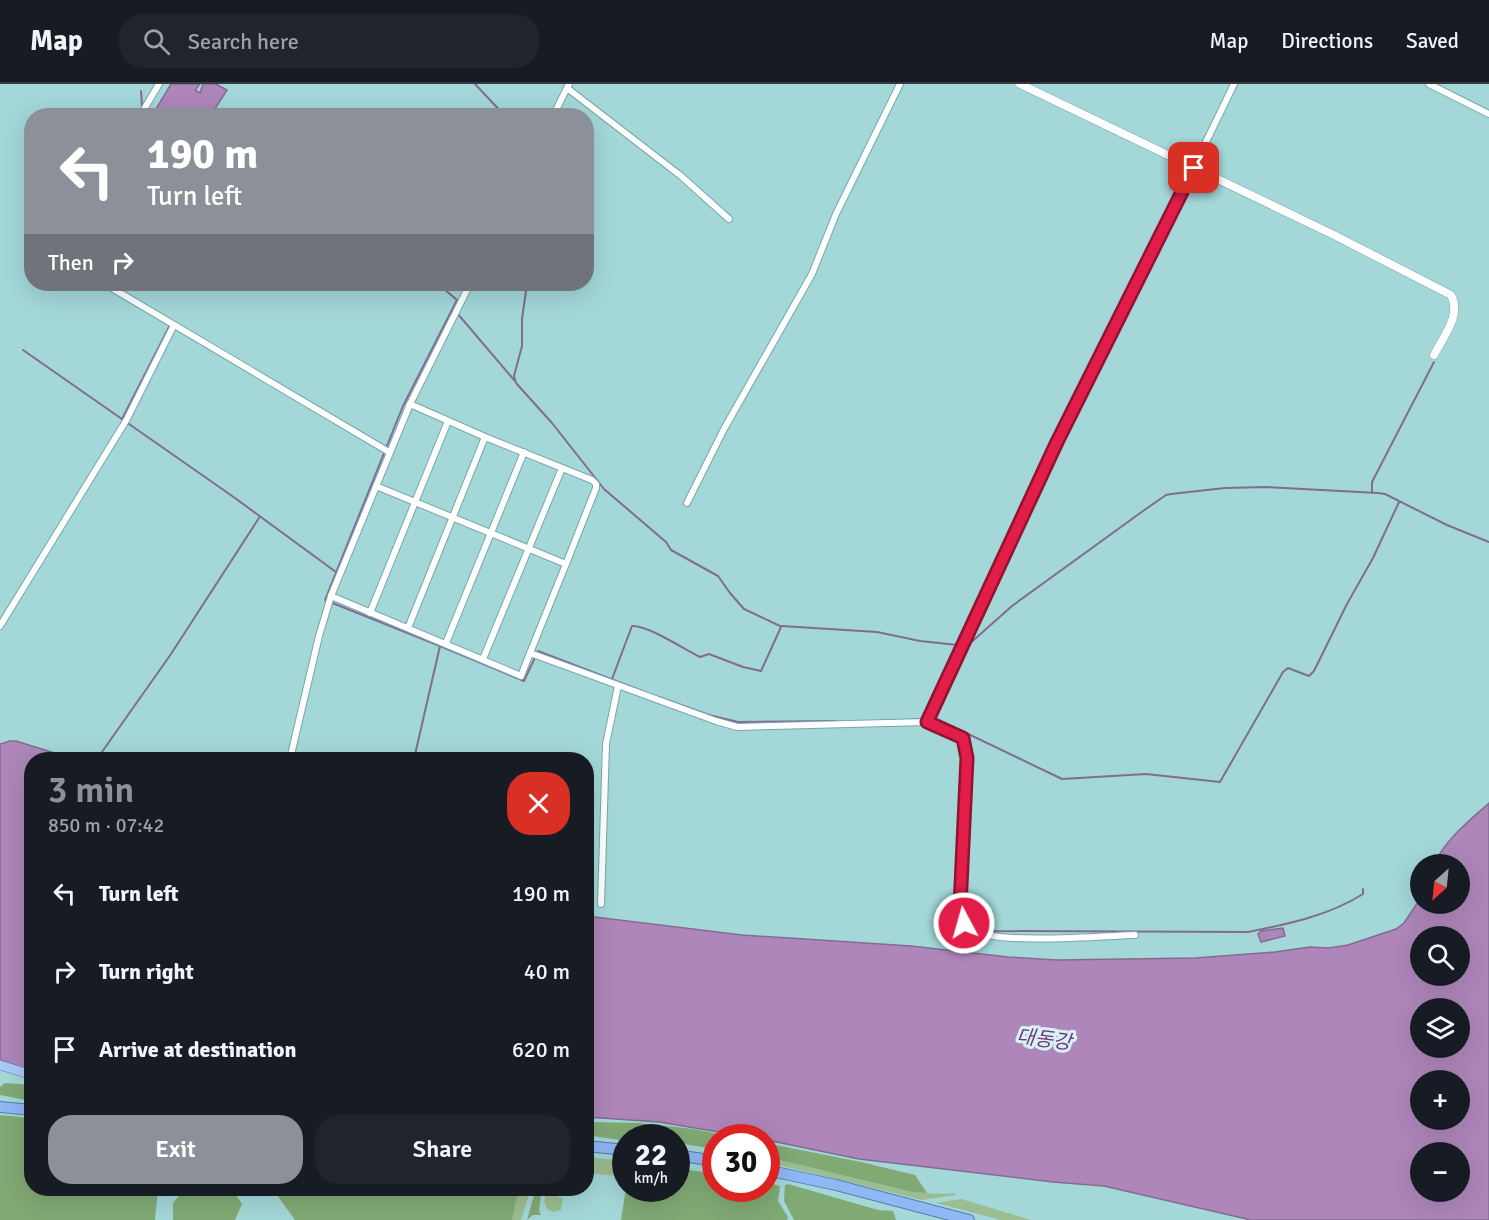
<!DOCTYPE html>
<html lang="en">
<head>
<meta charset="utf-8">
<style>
	body { margin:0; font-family:Signika,"Noto Sans KR",sans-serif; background:#20242c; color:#f1f3f6; height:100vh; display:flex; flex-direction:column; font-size:22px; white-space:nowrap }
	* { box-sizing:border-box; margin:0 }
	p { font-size:20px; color:#9ea1a6 }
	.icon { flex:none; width:33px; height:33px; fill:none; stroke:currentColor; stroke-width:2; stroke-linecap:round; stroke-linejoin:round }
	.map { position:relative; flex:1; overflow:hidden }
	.side { position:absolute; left:24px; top:668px; width:570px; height:444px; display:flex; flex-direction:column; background:#171b24; border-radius:24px; box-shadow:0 6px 24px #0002 }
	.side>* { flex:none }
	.top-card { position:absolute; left:24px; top:24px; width:570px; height:183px; border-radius:24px; box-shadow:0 6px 24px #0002; background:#8c9099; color:#fff; overflow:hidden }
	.needle { width:39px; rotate:207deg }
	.controls { position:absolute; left:1410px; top:770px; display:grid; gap:12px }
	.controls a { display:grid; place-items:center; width:60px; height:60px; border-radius:50%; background:#171b24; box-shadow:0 6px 24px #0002; font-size:30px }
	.speed { position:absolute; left:612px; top:1040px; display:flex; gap:12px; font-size:30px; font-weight:700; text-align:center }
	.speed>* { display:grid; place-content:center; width:78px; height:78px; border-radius:50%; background:#171b24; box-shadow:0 6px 24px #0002; line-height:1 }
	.speed small { font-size:15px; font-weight:400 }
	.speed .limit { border:9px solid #d22; background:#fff; color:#111 }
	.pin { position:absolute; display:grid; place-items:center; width:51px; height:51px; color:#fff; margin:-26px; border-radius:12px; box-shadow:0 3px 9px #0006 }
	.me { position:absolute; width:66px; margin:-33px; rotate:354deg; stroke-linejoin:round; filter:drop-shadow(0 0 4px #0008) }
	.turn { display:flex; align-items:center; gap:21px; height:126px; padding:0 24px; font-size:27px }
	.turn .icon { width:78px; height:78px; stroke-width:2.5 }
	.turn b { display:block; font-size:42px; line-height:51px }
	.then { display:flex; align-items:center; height:57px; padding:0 24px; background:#0003; gap:12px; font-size:22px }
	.round { display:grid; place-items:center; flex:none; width:63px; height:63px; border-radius:24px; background:#20242c }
	.summary { display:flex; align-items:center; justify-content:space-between; height:102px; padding:0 24px }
	h1 { font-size:36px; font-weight:600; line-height:45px; color:#8c9099 }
	.action { display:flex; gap:12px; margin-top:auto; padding:12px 24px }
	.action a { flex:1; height:69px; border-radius:24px; background:#8c9099; color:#fff; font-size:24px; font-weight:600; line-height:69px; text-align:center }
	.action a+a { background:#20242c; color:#f1f3f6 }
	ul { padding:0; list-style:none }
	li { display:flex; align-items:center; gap:18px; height:78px; padding:0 24px }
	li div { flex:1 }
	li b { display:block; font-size:22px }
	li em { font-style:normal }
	header { display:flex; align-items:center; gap:36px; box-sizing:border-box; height:84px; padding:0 30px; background:#171b24; border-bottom:2px solid #363941 }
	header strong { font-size:28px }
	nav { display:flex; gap:33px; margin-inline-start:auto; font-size:21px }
	.search { width:420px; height:54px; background:#20242c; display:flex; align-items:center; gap:15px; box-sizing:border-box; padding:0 21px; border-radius:24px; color:#9ea1a6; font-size:22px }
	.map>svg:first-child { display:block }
	.green { fill:#9cbd91 }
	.forest { fill:#81a974 }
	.water { fill:#ae86ba; stroke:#826c91; stroke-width:1.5; fill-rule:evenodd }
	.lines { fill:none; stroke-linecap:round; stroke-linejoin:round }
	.stream { stroke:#826c91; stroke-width:2 }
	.minor-casing { stroke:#76a8aa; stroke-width:8 }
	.tertiary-casing { stroke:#76a8aa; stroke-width:9 }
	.primary-casing { stroke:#547cad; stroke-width:10 }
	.trunk-casing { stroke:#547cad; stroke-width:12 }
	.minor { stroke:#fff; stroke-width:6 }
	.tertiary { stroke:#fff; stroke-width:8 }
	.primary { stroke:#accaf7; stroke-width:9 }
	.trunk { stroke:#90b8f4; stroke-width:10 }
	.route-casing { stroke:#92132f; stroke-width:15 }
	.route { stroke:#e11d48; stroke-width:10 }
	.labels { text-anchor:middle; stroke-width:6; stroke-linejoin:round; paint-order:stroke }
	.water-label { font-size:20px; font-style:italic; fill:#6d397b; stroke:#d8f2f3 }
</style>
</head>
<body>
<header>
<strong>Map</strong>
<div class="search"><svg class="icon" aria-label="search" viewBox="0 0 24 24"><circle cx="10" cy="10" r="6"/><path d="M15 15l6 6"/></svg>Search here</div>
<nav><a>Map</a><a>Directions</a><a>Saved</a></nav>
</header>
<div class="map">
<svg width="1489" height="1136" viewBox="0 0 1489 1136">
	<rect width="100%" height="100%" fill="#a3d7d8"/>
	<g class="green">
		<path d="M587 1073 625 1077V1093L587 1089Z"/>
		<path d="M766 1073 912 1108C926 1109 939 1111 954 1109L956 1111 922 1116 767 1078Z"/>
		<path d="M523 1104H531L521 1136H512L516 1116Z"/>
		<path d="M548 1104H554V1107L556 1108 558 1113 563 1114 561 1126 553 1128 547 1125 544 1117Z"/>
		<path d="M961 1115 1031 1136H1001L936 1119Z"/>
	</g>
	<g class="forest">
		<path d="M5 999 31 1001V1017L0 1011V1003Z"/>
		<path d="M0 1031 31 1034 32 1104H158L155 1136H0Z"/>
		<path d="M587 1038 640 1039 694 1045 734 1053H716L715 1065 677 1059 676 1053H626L625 1057 587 1051Z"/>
		<path d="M766 1059 861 1078 915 1091 927 1109 912 1108 767 1073Z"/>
		<path d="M677 1084 715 1090 716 1104H766L767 1099 780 1102 778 1117 788 1133 787 1136H621L626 1104H676Z"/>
		<path d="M788 1100 878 1126 893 1127 896 1136H794L784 1117 785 1101Z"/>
		<path d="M186 1104H231L242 1120 235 1136H173V1119Z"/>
		<path d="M272 1104H523L516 1116 512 1136H295Z"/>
		<path d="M536 1104H542L539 1126 541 1131H533L527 1136Z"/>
	</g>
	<g class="water">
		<path d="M171 0H200L195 6 200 9 203 0H216L227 6 211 31H167L156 25Z"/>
		<path d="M10 657H16L74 675H32L31 987 0 976V660Z"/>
		<path d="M1489 719V1136H1251L1104 1102 1053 1098 859 1075 767 1056 766 1053H749L659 1038 587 1033V832L742 851 911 862 1008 873 1057 876 1195 874 1275 868 1310 863 1329 864 1348 861 1396 845 1404 839 1420 815V819H1460V780H1434C1446 755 1469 737 1489 719ZM1420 852H1460V891H1420ZM1420 924H1460V963H1420ZM1420 996H1460V1035H1420ZM1420 1068H1460V1107H1420Z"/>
		<path d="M1283 844 1285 852 1261 858 1258 850 1261 847Z"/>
	</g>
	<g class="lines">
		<g class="stream">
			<path d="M475 0 505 32"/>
			<path d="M141 7 142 22 156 32"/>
			<path d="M527 200 522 235V262L514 292 516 299 552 339 604 405 666 458 671 466 718 492 730 509 744 525 780 542"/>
			<path d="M457 229 514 296"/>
			<path d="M23 266 235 414 336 488"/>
			<path d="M122 335 169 243"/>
			<path d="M1372 409V398L1434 278"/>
			<path d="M782 542 877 548 920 557 967 562 1012 522 1143 427 1166 411 1171 410 1225 404 1266 403 1378 409 1385 410 1447 441 1489 458"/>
			<path d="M440 562 524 597 538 567 642 607"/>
			<path d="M612 595 632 542C646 540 685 566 700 573L709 570 743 583 761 587 781 543"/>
			<path d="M659 613 709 631 738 638 835 637"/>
			<path d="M915 635H937L1062 695 1146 690 1220 698 1283 588 1288 584 1309 592 1314 587 1347 520 1373 474 1399 418"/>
			<path d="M969 651 970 675"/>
			<path d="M97 675 171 570 259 434"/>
			<path d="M414 675 440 562 325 516 403 322 457 216 438 200"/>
			<path d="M968 704 965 825 974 842 984 847 1248 848C1288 840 1328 832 1363 810V805"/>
		</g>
		<g class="minor-casing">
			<g id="minor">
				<path d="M1429 0 1489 30"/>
				<path d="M567 4 681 92 729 135"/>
				<path d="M140 32 159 0"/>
				<path d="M553 32 569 0"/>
				<path d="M105 200 389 368"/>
				<path d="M410 320 485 353 592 396 596 400V404L566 480"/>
				<path d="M376 402 566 480 530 569"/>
				<path d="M687 419 724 345 812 190 836 130 900 0"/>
				<path d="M331 512 521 592 530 569 716 637 737 643 927 638 963 654 967 673 960 823C963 833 964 840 973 846 994 861 1105 852 1135 851"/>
				<path d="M370 529 448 337"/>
				<path d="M0 542 127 335 174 241"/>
				<path d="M408 544 485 353"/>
				<path d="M446 559 524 368"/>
				<path d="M483 575 562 384"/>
				<path d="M927 638C971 545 1013 451 1057 358 1114 238 1177 120 1234 0"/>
				<path d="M290 675 319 552 331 512 410 320 470 200"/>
				<path d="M601 820 606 660 618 602"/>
			</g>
		</g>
		<g class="tertiary-casing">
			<path id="tertiary" d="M1020 0 1334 151 1451 211C1462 231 1443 253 1434 271"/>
		</g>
		<g class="primary-casing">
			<path id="primary" d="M0 981 32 991"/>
		</g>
		<g class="trunk-casing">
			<g id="trunk">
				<path d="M0 1023 32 1026"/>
				<path d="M586 1062 626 1066"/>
				<path d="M676 1071 716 1077"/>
				<path d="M766 1086 836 1101 969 1136"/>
			</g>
		</g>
		<use href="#minor" class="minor"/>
		<use href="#tertiary" class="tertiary"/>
		<use href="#primary" class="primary"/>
		<use href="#trunk" class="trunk"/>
	</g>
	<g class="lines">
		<g class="route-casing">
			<path id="route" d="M964 839 960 823 967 674 963 654 927 638 1057 358 1194 84"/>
		</g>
		<use href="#route" class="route"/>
	</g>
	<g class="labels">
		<g class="water-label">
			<text transform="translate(1044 955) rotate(7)" y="7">대동강</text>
		</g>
	</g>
</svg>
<div class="controls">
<a><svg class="needle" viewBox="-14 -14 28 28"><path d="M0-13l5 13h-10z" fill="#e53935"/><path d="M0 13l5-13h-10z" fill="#9ea1a6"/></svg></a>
<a><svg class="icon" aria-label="search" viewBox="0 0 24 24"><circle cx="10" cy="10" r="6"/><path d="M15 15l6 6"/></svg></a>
<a><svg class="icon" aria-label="layers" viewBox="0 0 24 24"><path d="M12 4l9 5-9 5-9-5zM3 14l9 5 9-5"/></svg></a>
<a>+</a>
<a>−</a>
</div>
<div class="speed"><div>22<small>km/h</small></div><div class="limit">30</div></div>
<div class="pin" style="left:1194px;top:84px;background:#d93025"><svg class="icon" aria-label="arrive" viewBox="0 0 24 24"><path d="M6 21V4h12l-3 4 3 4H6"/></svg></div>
<svg class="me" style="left:964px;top:839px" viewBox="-20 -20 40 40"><circle r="17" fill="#e11d48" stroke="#fff" stroke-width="3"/><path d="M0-11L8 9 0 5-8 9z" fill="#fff"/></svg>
<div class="top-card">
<div class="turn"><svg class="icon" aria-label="left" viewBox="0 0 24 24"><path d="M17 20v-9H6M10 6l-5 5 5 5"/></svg><div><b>190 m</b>Turn left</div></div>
<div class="then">Then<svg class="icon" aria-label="right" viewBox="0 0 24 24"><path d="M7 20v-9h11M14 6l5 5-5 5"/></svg></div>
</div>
<section class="side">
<div class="summary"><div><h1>3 min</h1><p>850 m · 07:42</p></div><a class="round" style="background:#d93025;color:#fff"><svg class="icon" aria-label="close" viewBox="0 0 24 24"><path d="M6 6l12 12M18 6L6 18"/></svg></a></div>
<ul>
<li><svg class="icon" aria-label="left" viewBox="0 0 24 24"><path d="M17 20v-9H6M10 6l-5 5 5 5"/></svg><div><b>Turn left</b></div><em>190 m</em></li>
<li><svg class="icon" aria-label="right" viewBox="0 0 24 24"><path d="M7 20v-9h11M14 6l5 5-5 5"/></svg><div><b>Turn right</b></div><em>40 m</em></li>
<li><svg class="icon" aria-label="arrive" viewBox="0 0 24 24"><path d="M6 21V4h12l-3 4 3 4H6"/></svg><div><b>Arrive at destination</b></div><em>620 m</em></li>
</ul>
<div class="action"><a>Exit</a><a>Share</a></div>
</section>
</div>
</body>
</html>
